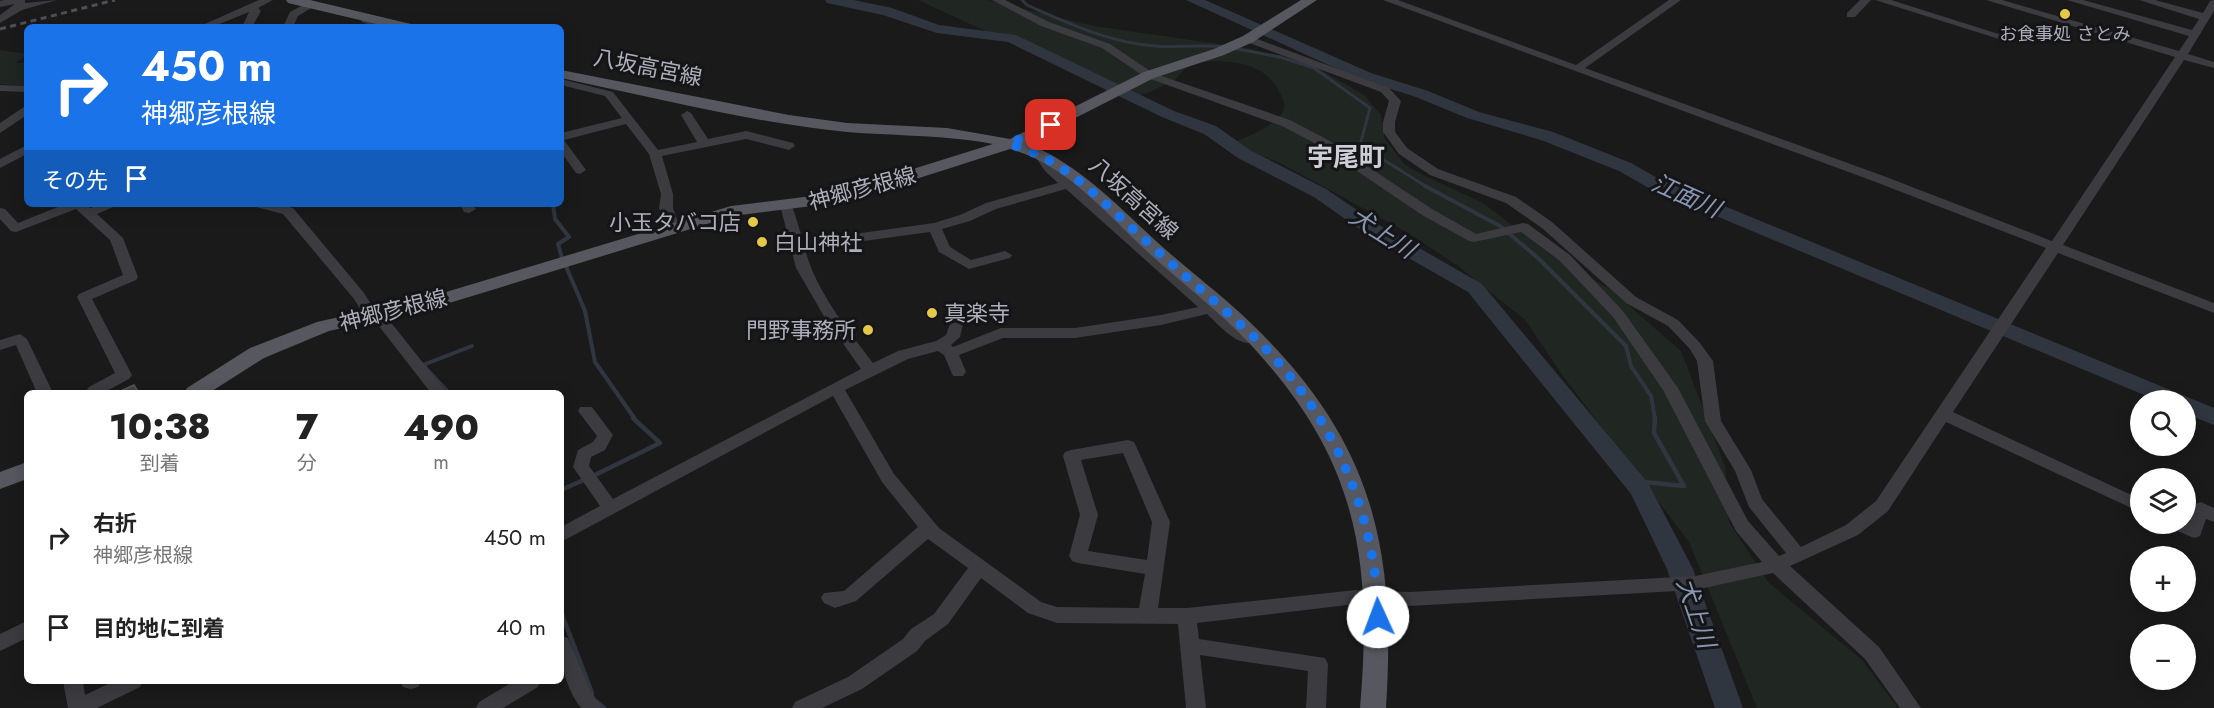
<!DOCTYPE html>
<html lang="ja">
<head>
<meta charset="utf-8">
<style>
	body { margin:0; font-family:Jost,"Noto Sans JP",sans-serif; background:#f2f2f2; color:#222; height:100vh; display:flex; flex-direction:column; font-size:22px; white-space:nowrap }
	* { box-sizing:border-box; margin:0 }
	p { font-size:20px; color:#767676 }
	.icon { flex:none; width:33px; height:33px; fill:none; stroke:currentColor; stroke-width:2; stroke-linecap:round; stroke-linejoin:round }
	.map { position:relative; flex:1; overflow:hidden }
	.side { position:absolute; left:24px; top:390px; width:540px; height:294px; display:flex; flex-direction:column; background:#fff; border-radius:9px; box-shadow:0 3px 15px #0003 }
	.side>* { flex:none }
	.guide { position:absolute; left:24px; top:24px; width:540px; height:183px; border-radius:9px; box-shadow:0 3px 15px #0003; background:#1a73e8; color:#fff; overflow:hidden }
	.buttons { position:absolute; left:2130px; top:390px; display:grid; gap:12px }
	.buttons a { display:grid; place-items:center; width:66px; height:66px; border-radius:50%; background:#fff; box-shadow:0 3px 15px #0003; font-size:30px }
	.pin { position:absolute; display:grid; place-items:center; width:51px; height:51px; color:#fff; margin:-26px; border-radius:12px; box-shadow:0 3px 9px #0006 }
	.me { position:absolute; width:66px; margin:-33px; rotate:358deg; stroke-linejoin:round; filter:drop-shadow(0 0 4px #0008) }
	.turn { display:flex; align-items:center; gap:21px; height:126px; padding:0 18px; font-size:27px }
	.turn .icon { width:78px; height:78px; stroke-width:2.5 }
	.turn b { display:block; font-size:42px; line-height:51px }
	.then { display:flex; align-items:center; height:57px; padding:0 18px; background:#0003; gap:12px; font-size:22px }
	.eta { display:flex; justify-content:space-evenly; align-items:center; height:102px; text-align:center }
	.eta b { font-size:36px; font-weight:800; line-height:42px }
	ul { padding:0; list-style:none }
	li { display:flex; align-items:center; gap:18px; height:90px; padding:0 18px }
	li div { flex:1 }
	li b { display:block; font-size:22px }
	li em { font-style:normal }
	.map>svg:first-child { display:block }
	.green { fill:#202622 }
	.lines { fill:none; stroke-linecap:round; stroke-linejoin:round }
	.stream-far2 { stroke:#30363f; stroke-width:3 }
	.stream-far1 { stroke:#30363f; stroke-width:4 }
	.stream { stroke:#30363f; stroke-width:4.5 }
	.river { fill:#30363f; fill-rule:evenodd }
	.building { fill:#434347; stroke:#535459; stroke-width:1.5 }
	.minor { fill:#3b3b40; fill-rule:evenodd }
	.major { fill:#57585f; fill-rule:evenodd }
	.rail { stroke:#4e4f55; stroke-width:3; stroke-dasharray:6 4.5; stroke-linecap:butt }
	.route { stroke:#1a73e8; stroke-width:10; stroke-dasharray:0 18 }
	.poi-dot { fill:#e5c848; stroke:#151417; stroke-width:2 }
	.labels { text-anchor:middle; stroke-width:6; stroke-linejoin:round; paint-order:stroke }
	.far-poi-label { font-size:18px; fill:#adafba; stroke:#151417 }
	.street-label { font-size:22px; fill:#adafba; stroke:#151417 }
	.poi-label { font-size:22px; fill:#adafba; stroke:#151417; text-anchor:end }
	.water-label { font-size:24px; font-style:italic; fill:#8797b2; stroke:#151417 }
	.quarter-label { font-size:26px; font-weight:bold; fill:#cecfd6; stroke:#151417 }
</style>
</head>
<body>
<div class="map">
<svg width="2214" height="708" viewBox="0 0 2214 708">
	<rect width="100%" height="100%" fill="#1a1a1b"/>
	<g class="green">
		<path d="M918 0H987L1094 26 1247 48 1316 67 1364 95 1381 115 1385 139 1404 164 1419 173 1483 203 1550 254 1610 289 1681 351 1725 466 1729 522 1769 583 1862 660 1898 708H1757L1689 542 1563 376 1525 320 1458 266 1408 233 1282 164 1233 143C1248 136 1275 127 1283 111 1286 104 1283 99 1280 93 1264 59 1223 59 1190 63L1176 79 1150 92 1131 98Z"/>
		<path d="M0 50 27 54 16 63H27V86L0 84Z"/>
	</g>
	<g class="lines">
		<g class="stream-far2">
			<path d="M1022 0 1027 5C1068 23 1110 43 1155 46 1179 48 1202 44 1225 47"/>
			<path d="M363 21 382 27"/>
			<path d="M1232 48 1280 57 1314 68 1370 108 1360 145 1427 187"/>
		</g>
		<g class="stream-far1">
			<path d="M1425 186 1500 226 1538 258 1626 346 1631 366 1651 396 1655 419"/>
			<path d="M553 204 555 219 569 237 558 244 562 258"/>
			<path d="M565 264 585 311 595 362 635 419"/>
			<path d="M449 393 423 365 472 346"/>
		</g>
		<g class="stream">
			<path d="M593 476 660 443 633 418"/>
			<path d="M1634 481 1684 486 1654 433 1655 418"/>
			<path d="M561 490 586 479"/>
			<path d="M561 612 592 693"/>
			<path d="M597 702 604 708"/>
		</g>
		<g class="river">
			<path d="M825 0H854L892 8 939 25 1016 35 1174 111 1216 126 1250 150 1326 189 1379 225 1482 284 1648 483 1693 569 1743 708H1715L1667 569 1631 494 1468 292 1365 233 1314 197 1238 158 1204 134 1162 117 1008 42 937 33 883 15 827 3Z"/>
			<path d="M1186 0H1205L1371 73 1428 91 1479 112 1553 132 1631 163 1659 179 2214 408V425L2186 414V400H2156L1647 187 1619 171 1541 140 1467 118 1416 97 1359 79Z"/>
		</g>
	</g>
	<path class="building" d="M134 385 139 393H119L118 392Z"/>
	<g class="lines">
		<g class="minor">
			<path d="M4 0H25V3L57 0 22 10 0 23V15L15 4 0 7V1Z"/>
			<path d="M259 0H273L258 8 261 11 252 27H242L249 12 212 27H198Z"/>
			<path d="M992 0H1005L1049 22 1110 44 1153 73 1290 120 1328 140 1432 209 1476 234 1523 223 1528 224 1570 255 1623 311 1678 388 1748 521 1779 556 1786 553 1749 507 1735 471 1705 421 1697 361 1690 349 1668 326 1626 303 1542 228 1506 203 1430 175 1399 154 1383 132V122L1389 101 1381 92 1244 41V37H1252L1389 88 1401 101 1395 122V132L1407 148 1438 169 1516 197 1552 222 1636 297 1678 320 1700 343 1713 361 1721 421 1751 470 1762 499 1801 547 1846 525 1876 501 2046 248 1873 181 1383 0H1398L1576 65 1669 0H1681L1585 68 1881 175 2052 241 2175 57 1986 0H2002L2179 51 2189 36 2067 0H2083L2192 30 2199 19 2139 0H2155L2203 13 2210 1 2214 0V11L2188 54 2214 62V68L2184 60 2063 245 2214 303V313L2058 253 1953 412 2140 499V512L1946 422 1888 511 1858 535 1790 566 1879 647 1921 708H1900L1865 659 1773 573 1695 590 1410 606 1356 604 1197 623 1199 639 1325 658 1328 664 1326 708H1306L1308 671 1200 655 1206 708H1186L1178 624 1057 623 1028 613 981 578 948 624 925 641 917 651 862 689 822 708H792L795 702 848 677 903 639 911 629 934 614 968 568 928 539 856 601 835 608 824 603 821 598 824 593 844 591 918 527 882 482 833 396 561 542V527L600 506 573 467 578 450 593 442 597 436 578 411 580 407H592L613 435 605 450 591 457 589 466 613 499 861 369 825 318 796 268 780 205 781 202H791L792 205 803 241 934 223 960 215 986 203 1058 183 1045 171 1034 155 1040 151C1052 156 1058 176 1074 181L1230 319 1247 333 1259 334 1261 337C1245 356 1219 325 1207 314L1161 325 1075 338H1003L959 355 966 372 963 376H953L944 355 938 351 908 359 845 390 894 474 939 528 1041 602 1057 607 1139 608 1145 574 1078 563 1072 561 1069 556 1080 515 1063 456 1065 452 1071 450 1128 440 1134 442 1136 446 1170 522 1158 608H1187L1356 590 1410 592 1695 576 1762 562 1736 531 1663 390 1613 317 1560 261 1521 232 1474 242 1469 241 1422 215 1320 146 1282 126 1145 77 1102 48 1041 26ZM1066 189 1198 307 1161 315 1075 328H1001L953 347 951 345 960 337 963 324 956 319 951 321 946 335 936 341 898 351 873 363C847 328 816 292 805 249L930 232 939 252 969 269 1010 258 1012 255 1005 251 971 260 950 247 942 229 970 221 996 209ZM1123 453 1152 522 1147 560 1088 551 1098 515 1081 460Z"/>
			<path d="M1860 0H1871L1855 17H1847V13Z"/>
			<path d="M1875 0H1891L2008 37 1999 39Z"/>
			<path d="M309 2 318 4 298 16 293 27H283L290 12Z"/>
			<path d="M147 24H157L162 27H142Z"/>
			<path d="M561 79 613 92 658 150 697 142 681 115 687 111 691 113 708 139 746 131 793 143 795 146 789 150 746 139 662 156 673 194V208L680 228 673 232 668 231 659 208 661 194 649 154 626 124 564 140 586 170 580 174 576 173 561 152V133L622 118 605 96 561 85Z"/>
			<path d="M0 85 27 86V92L0 91Z"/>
			<path d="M27 105V115L0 133V123Z"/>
			<path d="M27 145V154L0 168V159Z"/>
			<path d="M65 204H86L90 208 102 204H120L97 214 123 238 138 277 136 280 92 299 132 375 129 379 103 393 86 391 89 387 115 373 77 297 79 294 123 275 110 240 76 209 16 232 11 231 0 219V208L5 209 18 223Z"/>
			<path d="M255 204H276L293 208 364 293 376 312 385 315 447 393H431L375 321 366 318 354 299 283 214 256 207Z"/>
			<path d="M460 204H472L476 209 469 213 464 212Z"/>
			<path d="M20 334 27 339 53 393H37L16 345 0 350V340Z"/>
			<path d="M2201 502 2214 508V522L2206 519 2200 536 2194 538 2173 529 2171 524H2186L2195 504Z"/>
			<path d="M27 621V638L0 651V634Z"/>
			<path d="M561 636 568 638 589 688 602 708H581C564 685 561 663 561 636Z"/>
			<path d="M63 681H83L85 695 114 681H143L140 687 97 708H68Z"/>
			<path d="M400 681H421L418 687 411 689 403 687Z"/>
			<path d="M514 681H541L538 687 503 708H476L479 702Z"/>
		</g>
		<g class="major">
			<path d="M286 0H310L411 24 413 27H389L288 3Z"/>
			<path d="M1301 0H1317L1253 42 1224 55 1154 78 1026 143C1082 165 1121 210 1166 250 1198 278 1232 303 1262 334 1375 448 1396 553 1386 708H1360C1373 557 1357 458 1249 343 1219 311 1183 284 1151 255 1108 216 1068 165 1010 149L844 202 733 216 446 304 329 331 264 358 209 393H184L187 388 250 348 317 322 436 295 731 206 836 193 993 144C936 133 878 137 821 129 733 118 647 96 561 78V70L789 115 847 123 947 128 1010 139 1144 72 1214 49 1243 36Z"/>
			<path d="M27 462V479L0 489V472Z"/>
		</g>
		<path class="rail" d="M0 29 115 0"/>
	</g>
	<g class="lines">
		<path class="route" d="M1051 125 1009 144C1065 158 1103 203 1145 240 1181 273 1219 304 1254 337 1331 411 1376 511 1378 617"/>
	</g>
	<g class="poi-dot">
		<circle cx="2065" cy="14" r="6"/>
		<circle cx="753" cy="222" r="6"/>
		<circle cx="762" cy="242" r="6"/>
		<circle cx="932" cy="313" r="6"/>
		<circle cx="868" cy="330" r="6"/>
	</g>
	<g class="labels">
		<g class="far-poi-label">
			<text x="2065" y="40">お食事処 さとみ</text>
		</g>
		<g class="street-label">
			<text transform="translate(648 67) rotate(11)" y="8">八坂高宮線</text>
			<text transform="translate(862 188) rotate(-15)" y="8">神郷彦根線</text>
			<text transform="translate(1134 198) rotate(42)" y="8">八坂高宮線</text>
			<text transform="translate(393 310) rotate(-14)" y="8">神郷彦根線</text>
		</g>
		<g class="poi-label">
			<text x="741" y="230">小玉タバコ店</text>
			<text x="774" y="250" text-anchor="start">白山神社</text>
			<text x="944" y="321" text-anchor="start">真楽寺</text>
			<text x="856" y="338">門野事務所</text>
		</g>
		<g class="water-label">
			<text transform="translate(1686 196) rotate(24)" y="8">江面川</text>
			<text transform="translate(1382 233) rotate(32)" y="8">犬上川</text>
			<text transform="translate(1696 613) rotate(71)" y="8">犬上川</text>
		</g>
		<g class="quarter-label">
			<text x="1346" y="166">宇尾町</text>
		</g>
	</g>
</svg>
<div class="buttons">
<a><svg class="icon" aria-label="search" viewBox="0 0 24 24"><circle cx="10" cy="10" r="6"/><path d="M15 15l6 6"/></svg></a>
<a><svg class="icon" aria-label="layers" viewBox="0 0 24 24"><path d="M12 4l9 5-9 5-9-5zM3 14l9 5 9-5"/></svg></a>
<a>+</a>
<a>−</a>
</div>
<div class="pin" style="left:1051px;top:125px;background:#d93025"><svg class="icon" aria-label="arrive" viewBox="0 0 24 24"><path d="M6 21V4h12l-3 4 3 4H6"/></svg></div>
<svg class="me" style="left:1378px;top:617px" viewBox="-20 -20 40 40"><circle r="19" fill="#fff"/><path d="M0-13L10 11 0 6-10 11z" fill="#1a73e8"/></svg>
<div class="guide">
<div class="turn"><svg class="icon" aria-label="right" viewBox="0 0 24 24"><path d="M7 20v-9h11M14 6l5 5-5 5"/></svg><div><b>450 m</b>神郷彦根線</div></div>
<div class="then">その先<svg class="icon" aria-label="arrive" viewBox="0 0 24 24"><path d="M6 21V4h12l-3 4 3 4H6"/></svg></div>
</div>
<section class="side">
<div class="eta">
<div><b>10:38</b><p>到着</p></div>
<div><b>7</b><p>分</p></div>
<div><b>490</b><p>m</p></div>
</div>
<ul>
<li><svg class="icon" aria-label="right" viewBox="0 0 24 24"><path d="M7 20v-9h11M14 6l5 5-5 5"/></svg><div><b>右折</b><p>神郷彦根線</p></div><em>450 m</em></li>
<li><svg class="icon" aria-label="arrive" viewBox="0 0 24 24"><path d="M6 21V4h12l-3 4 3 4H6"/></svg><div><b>目的地に到着</b></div><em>40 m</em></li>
</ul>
</section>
</div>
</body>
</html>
